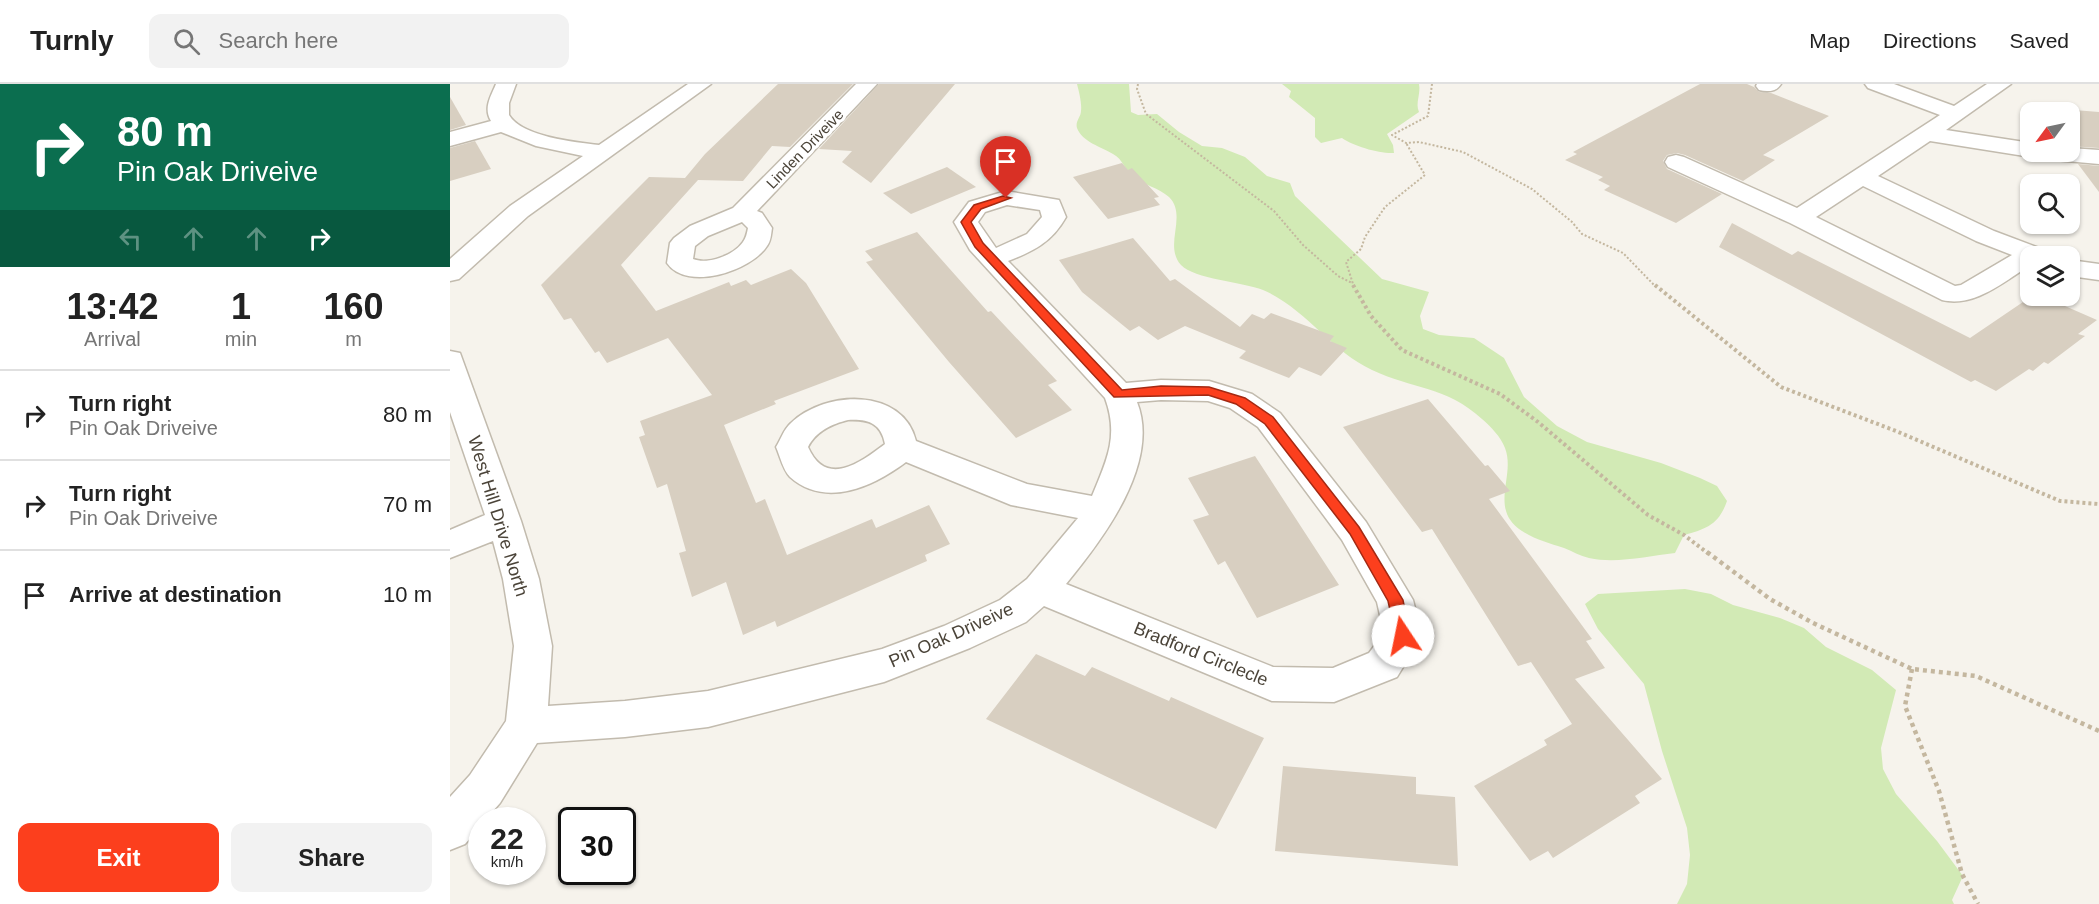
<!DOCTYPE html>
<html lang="en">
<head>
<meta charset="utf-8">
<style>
	body { margin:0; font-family:Arial,sans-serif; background:#f2f2f2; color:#222; height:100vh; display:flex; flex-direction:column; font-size:22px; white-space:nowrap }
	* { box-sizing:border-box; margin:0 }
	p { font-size:20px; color:#767676 }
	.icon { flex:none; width:33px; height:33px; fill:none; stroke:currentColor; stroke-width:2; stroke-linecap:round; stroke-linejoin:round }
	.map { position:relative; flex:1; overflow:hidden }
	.drawer { display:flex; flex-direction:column; background:#fff; width:450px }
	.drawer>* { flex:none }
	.top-card { background:#0b6e4f; color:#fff; overflow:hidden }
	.needle { width:39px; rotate:237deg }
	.buttons { position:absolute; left:1570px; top:18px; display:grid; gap:12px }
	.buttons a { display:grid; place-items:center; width:60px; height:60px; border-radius:12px; background:#fff; box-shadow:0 2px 4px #0004; font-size:30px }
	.speed { position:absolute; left:18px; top:723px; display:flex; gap:12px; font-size:30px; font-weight:700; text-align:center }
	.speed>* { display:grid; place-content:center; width:78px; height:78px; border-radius:50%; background:#fff; box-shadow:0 2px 4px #0004; line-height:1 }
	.speed small { font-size:15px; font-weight:400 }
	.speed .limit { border:3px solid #111; border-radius:9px; background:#fff; color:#111 }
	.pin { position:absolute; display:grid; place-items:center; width:51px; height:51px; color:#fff; margin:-62px -26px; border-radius:50% 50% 50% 0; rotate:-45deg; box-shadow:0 0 6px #0007 }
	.pin .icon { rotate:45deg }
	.me { position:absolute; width:66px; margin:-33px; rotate:349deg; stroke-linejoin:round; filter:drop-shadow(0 0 4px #0008) }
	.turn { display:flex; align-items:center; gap:21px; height:126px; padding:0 18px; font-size:27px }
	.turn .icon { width:78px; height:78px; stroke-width:2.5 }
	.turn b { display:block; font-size:42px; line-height:51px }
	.lanes { display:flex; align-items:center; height:57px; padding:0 18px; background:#0003; justify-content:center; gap:30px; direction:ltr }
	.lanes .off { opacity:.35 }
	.eta { display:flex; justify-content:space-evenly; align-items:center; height:102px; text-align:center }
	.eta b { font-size:36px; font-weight:700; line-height:42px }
	.button { display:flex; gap:12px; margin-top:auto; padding:12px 18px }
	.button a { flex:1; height:69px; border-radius:12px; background:#fc3f1d; color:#fff; font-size:24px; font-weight:700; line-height:69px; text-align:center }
	.button a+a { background:#f2f2f2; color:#222 }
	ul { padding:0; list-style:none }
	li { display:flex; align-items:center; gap:18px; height:90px; padding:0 18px; border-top:2px solid #e0e0e0 }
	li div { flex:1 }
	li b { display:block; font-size:22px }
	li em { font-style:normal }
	header { display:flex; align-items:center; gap:36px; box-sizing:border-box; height:84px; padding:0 30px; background:#fff; border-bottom:2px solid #e0e0e0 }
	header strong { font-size:28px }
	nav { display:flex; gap:33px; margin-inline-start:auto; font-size:21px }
	.search { width:420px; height:54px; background:#f2f2f2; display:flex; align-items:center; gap:15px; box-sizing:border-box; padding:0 21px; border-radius:12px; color:#767676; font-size:22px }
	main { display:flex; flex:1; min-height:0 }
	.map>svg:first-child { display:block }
	.green { fill:#d2eab5 }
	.building { fill:#d8cfc1 }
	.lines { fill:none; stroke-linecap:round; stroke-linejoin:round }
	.minor-casing { stroke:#c2bbae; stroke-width:3 }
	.path-far2 { stroke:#c4b79f; stroke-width:2; stroke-dasharray:2 2; stroke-linecap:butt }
	.path-far1 { stroke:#c4b79f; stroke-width:4; stroke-dasharray:3 3; stroke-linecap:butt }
	.path { stroke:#c4b79f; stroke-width:4.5; stroke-dasharray:4 4; stroke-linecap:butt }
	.minor { fill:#fff; fill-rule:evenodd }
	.route { fill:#fc3f1d; stroke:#a42913; stroke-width:1.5 }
	.labels { text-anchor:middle; stroke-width:6; stroke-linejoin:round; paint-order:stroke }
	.far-street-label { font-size:15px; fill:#4b4439; stroke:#fff }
	.street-label { font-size:18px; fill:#4b4439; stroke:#fff }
</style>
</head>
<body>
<header>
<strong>Turnly</strong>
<div class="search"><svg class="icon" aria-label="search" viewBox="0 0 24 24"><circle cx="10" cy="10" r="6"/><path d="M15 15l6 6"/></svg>Search here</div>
<nav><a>Map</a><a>Directions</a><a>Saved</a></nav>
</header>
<main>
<section class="drawer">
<div class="top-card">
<div class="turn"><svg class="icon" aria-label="right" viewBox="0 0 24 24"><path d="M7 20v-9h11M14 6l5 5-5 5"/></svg><div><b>80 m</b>Pin Oak Driveive</div></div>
<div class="lanes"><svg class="icon off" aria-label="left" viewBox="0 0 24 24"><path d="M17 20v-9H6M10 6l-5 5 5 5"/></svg><svg class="icon off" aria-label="ahead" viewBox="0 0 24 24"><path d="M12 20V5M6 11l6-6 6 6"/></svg><svg class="icon off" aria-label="ahead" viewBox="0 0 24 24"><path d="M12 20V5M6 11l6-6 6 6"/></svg><svg class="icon" aria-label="right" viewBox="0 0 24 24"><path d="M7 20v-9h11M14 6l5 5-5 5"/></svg></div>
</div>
<div class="eta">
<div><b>13:42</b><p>Arrival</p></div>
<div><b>1</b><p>min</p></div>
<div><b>160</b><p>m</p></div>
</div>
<ul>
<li><svg class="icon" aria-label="right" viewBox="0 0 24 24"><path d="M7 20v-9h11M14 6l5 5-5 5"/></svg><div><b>Turn right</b><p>Pin Oak Driveive</p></div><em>80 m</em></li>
<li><svg class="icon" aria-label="right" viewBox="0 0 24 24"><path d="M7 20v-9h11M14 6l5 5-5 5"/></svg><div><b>Turn right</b><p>Pin Oak Driveive</p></div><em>70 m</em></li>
<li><svg class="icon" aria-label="arrive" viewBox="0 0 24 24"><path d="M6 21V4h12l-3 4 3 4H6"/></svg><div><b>Arrive at destination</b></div><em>10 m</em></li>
</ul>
<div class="button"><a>Exit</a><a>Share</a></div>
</section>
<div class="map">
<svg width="1649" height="820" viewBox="0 0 1649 820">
	<rect width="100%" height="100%" fill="#f6f3ec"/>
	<g class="green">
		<path d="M627 0H679L681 28 688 31 707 30 729 48 752 62 772 64 795 73 817 92 840 99 845 112 932 195 979 208 970 232 973 245 989 251 1024 254 1054 274 1074 313 1107 342 1137 358 1211 379 1250 394 1267 402 1277 417C1269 440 1257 445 1234 451L1225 469C1198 472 1166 480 1139 474 1130 472 1122 467 1114 464 1099 459 1086 456 1072 447 1038 425 1066 392 1055 364 1051 353 1041 343 1032 335 996 302 962 305 922 286 881 267 855 224 813 206 793 198 744 195 731 181 713 161 738 132 719 113 709 104 694 101 684 93 675 87 673 75 663 70 652 63 632 58 627 44 625 37 631 33 631 27 632 19 629 8 627 0Z"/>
		<path d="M832 0H969C971 10 965 19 969 28L937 50 943 61 944 69C930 70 903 62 892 54L871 59 865 53V34L839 13 841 7Z"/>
		<path d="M1235 505 1261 510 1283 521 1330 534 1354 544 1376 563 1422 586 1446 606 1431 664 1433 685 1446 710 1487 757 1513 792 1502 816 1504 820H1227L1237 800 1240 771 1237 744 1212 667 1194 600 1148 545 1135 520 1148 510Z"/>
	</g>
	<g class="building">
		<path d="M328 0H403L340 63 322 62 293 97 248 96 171 181 206 227 279 198 281 202 296 196 301 201 341 185 356 199 409 285 324 317 326 320 274 341 306 419 315 415 337 471 422 435 426 444 479 421 500 460 475 471 477 477 327 543 325 537 293 551 276 498 242 513 229 469 236 467 217 400 207 404 189 353 195 351 190 337 262 311 218 254 157 279 149 267 145 269 121 234 114 236 91 201 199 93 235 94 255 70Z"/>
		<path d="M429 0H505L421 99 392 78 402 67 369 65Z"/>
		<path d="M1250 0H1297L1304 3 1309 8 1321 9 1379 32 1313 71 1325 76 1293 97 1235 71 1227 69 1217 71 1213 77 1217 85 1272 110 1226 139 1154 106 1160 102 1148 96 1153 93 1115 76 1127 70 1123 68Z"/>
		<path d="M0 13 16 41 0 46Z"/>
		<path d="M1599 24 1649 28V64L1620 62V28H1588L1586 26 1602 27Z"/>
		<path d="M25 57 41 85 0 97V64Z"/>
		<path d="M672 79 678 86 682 84 709 113 704 114 710 121 658 135 623 93Z"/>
		<path d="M1628 80 1649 82V108Z"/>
		<path d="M497 83 526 103 461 130 433 109Z"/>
		<path d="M1282 139 1342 171 1348 167 1520 254 1573 218 1579 221 1592 212 1647 236 1628 250 1635 252 1598 280 1594 278 1583 287 1579 285 1546 307 1525 296 1521 298 1269 163Z"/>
		<path d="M467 148 538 228 541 227 607 297 598 301 622 326 566 354 499 278 416 178 423 176 415 167Z"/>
		<path d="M683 154 720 197 725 195 790 243 802 230 814 235 821 229 884 252 880 257 897 264 871 292 849 283 839 294 789 274 796 267 735 242 708 256 689 242 680 247 632 208 609 176Z"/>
		<path d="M978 315 1035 382 1038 381 1060 407 1039 415 1142 555 1136 557 1155 584 1125 595 1212 695 1185 712 1190 719 1103 774 1098 767 1080 777 1024 702 1097 661 1094 656 1122 640 1081 578 1068 582 982 445 972 448 893 343Z"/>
		<path d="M805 372 889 501 807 534 775 477 768 481 743 436 759 431 738 394Z"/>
		<path d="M586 570 635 592 642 583 719 617 721 613 814 654 766 745 536 635Z"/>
		<path d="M833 682 966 693V710L1005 713 1008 782 825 767Z"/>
	</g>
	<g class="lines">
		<g class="minor-casing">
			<g id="minor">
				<path d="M46 0H66L59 19V31C72 53 125 58 149 61L238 0H261L78 132 9 195 0 197V175L60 122 133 72 86 62 51 48 0 62V48L41 37C33 24 41 12 46 0Z"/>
				<path d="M406 0H427L307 127 312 129 322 144C321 150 321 157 317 162 301 187 237 208 217 179L220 159 224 154 240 142 283 124ZM292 138 298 144C297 149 296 154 293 158 284 171 258 181 243 175L245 162 258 152Z"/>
				<path d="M1307 0H1331C1326 8 1317 8 1309 6L1306 2Z"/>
				<path d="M1415 0H1444L1504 22 1537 0H1561L1496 46 1581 59V68H1620V64L1649 66V80L1594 75 1480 57 1428 92 1544 147 1597 167 1600 172H1581V181C1554 197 1525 224 1492 216L1340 139 1218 83 1215 78 1218 73 1226 71 1234 73 1347 124 1490 31 1418 4ZM1413 102 1526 157 1562 171 1511 201 1505 202 1366 133Z"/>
				<path d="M556 107 609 116 616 133C602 158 584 167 558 177L676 299 711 296 759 297 802 310 830 329 916 438 963 516 972 552 947 593 884 618 822 617 594 522 576 538 520 564 434 598 258 643 175 653 87 659 50 719 35 736H32V741L15 760 0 766V713L20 691 56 637 64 562 53 495 43 457 0 474V446L35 431 0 328V267L10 269 71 437 89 495 102 562 98 622 175 617 258 607 432 565 494 542 550 516 577 495 628 434 561 421 456 378C424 402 376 425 340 393 333 386 330 372 326 363 331 355 334 345 341 339 375 306 453 303 466 357L577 400 642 412C657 376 669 352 655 314L520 166 504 138 519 118ZM557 121 590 126 592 133 577 150 546 164 528 138 535 128ZM711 316 758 317 780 324 808 343 892 456 927 518 934 549 919 569 883 584 823 583 616 500C653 455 711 379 687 318ZM398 336C418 335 431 339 435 360 410 379 376 404 358 363 366 347 382 340 398 336Z"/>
				<path d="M1620 176 1649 180V196L1620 192Z"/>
			</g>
		</g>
		<g class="path-far2">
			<path d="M688 0 687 5 696 30 824 127 853 161 888 192 902 199"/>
			<path d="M982 0 978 32 942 51 956 59 969 58 1013 68 1082 105 1122 138 1132 150 1173 169 1206 203"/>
			<path d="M904 203 896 178 911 165 915 153 935 123 975 91 956 59"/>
		</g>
		<g class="path-far1">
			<path d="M903 201 921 232 952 266 1050 310 1088 338 1198 431 1234 451 1259 470"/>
			<path d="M1205 201 1331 303 1446 347 1610 417 1649 420"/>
		</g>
		<g class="path">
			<path d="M1257 468 1320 515 1363 539 1462 585 1526 592 1649 647"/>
			<path d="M1462 585 1455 622 1489 707 1512 790 1528 820"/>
		</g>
		<use href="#minor" class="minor"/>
	</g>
	<path class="route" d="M553 112 561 114 531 125 521 138 533 159 672 306 711 302 759 303 795 314 823 333 909 443 953 516 960 552 958 557 953 559 947 557 938 517 900 450 815 340 786 320 758 311 664 313 525 163 511 138 524 121Z"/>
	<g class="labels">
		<g class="far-street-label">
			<text transform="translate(355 65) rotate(-46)" y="5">Linden Driveive</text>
		</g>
		<g class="street-label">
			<text transform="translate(48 432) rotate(73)" y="6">West Hill Drive North</text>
			<text transform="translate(501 551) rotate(-24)" y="6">Pin Oak Driveive</text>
			<text transform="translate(751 570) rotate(22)" y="6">Bradford Circlecle</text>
		</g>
	</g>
</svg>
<div class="buttons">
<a><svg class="needle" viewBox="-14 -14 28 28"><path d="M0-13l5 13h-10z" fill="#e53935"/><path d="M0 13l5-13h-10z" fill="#767676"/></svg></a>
<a><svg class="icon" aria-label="search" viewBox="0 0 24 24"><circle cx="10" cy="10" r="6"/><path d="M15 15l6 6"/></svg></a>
<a><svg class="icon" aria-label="layers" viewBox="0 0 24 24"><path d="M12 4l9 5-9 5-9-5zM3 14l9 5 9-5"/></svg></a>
</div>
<div class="speed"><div>22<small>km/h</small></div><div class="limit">30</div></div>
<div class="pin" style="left:556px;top:114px;background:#d93025"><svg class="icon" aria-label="arrive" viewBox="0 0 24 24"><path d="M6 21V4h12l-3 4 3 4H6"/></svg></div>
<svg class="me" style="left:953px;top:552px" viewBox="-20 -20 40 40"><circle r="19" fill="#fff"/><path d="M0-13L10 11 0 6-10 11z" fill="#fc3f1d"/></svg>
</div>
</main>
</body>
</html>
